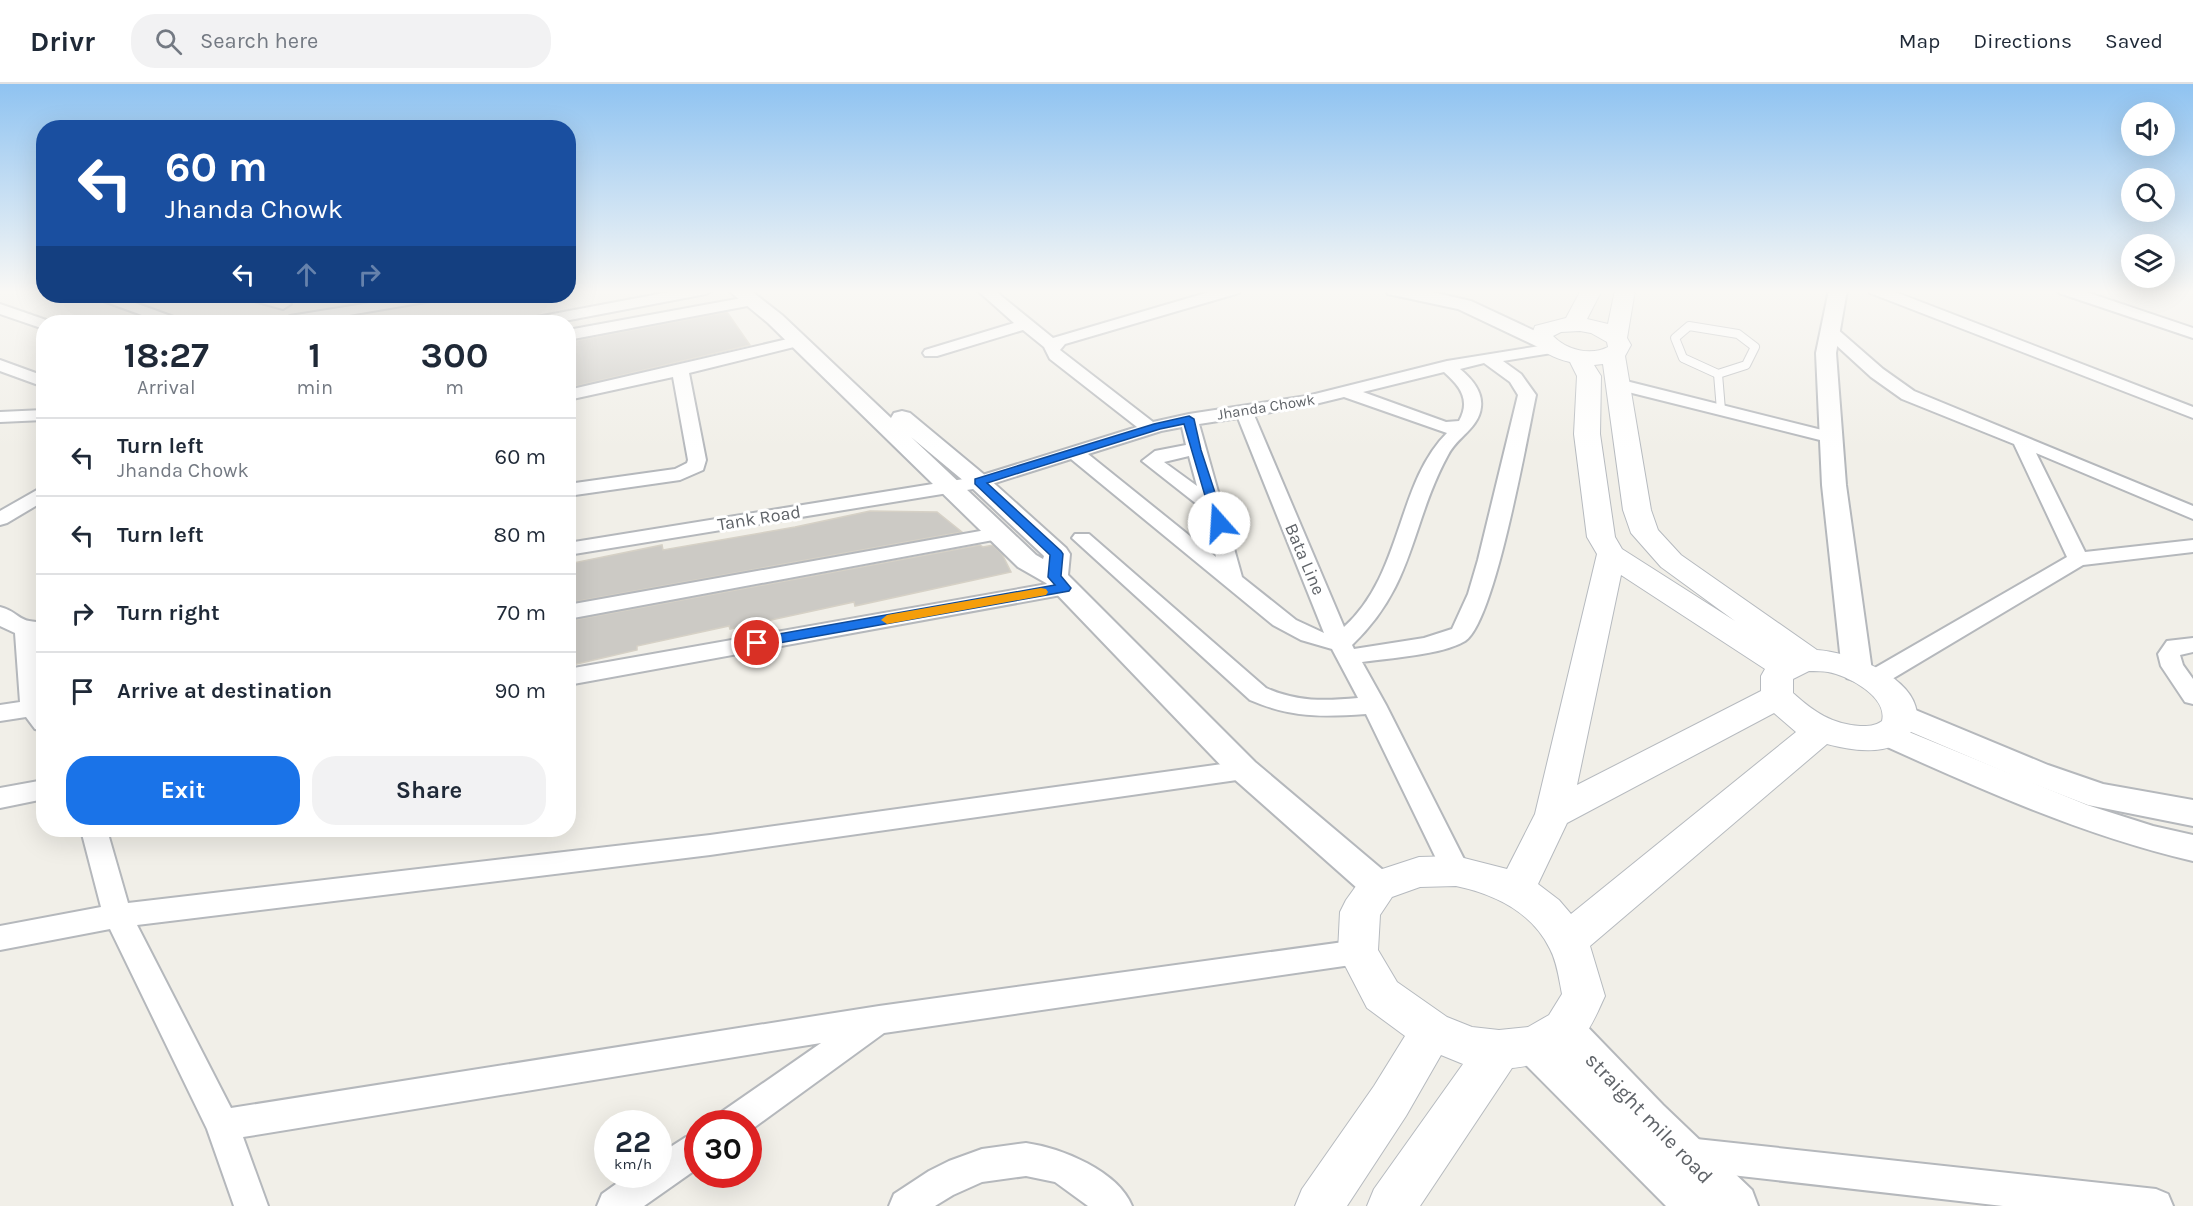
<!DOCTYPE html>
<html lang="en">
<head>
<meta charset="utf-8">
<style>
	body { margin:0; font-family:Karla,sans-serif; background:#f2f2f3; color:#1f2937; height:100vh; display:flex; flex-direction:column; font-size:22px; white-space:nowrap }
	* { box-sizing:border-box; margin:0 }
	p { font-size:20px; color:#747a83 }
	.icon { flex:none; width:33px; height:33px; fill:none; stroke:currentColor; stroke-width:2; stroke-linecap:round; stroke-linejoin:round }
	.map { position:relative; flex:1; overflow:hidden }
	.panel { position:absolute; left:36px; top:231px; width:540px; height:522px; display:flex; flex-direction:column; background:#fff; border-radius:24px; box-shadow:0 6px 24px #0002 }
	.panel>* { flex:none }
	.top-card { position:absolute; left:36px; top:36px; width:540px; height:183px; border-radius:24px; box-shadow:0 6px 24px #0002; background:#1a4fa0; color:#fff; overflow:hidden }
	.controls { position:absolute; left:2121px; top:18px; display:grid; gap:12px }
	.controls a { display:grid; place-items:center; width:54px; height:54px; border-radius:50%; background:#fff; box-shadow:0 6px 24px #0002; font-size:30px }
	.speed { position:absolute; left:594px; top:1026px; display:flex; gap:12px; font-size:30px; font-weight:700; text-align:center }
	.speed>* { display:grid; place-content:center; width:78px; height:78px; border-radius:50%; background:#fff; box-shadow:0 6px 24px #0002; line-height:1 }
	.speed small { font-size:15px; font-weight:400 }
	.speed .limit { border:9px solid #d22; background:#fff; color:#111 }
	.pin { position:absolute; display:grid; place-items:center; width:51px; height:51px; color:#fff; margin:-26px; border:3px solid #fff; border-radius:50%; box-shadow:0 2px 6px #0007 }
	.me { position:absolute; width:66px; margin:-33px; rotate:341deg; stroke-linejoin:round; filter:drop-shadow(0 0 4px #0008) }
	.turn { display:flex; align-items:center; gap:21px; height:126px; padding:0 30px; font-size:27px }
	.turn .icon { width:78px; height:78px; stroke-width:2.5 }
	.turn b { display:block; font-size:42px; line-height:51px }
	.lanes { display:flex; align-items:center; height:57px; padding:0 30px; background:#0003; justify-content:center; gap:30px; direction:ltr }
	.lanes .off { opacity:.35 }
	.eta { display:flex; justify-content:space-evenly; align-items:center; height:102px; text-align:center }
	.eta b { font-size:36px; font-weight:700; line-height:42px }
	.action { display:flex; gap:12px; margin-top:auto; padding:12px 30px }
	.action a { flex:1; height:69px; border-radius:24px; background:#1a73e8; color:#fff; font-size:24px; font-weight:700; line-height:69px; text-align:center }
	.action a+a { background:#f2f2f3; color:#1f2937 }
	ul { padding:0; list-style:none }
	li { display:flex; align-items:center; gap:18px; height:78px; padding:0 30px; border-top:2px solid #e0e1e3 }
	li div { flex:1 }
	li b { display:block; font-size:22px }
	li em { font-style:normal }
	header { display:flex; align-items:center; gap:36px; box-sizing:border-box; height:84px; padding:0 30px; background:#fff; border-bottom:2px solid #e0e1e3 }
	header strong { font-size:28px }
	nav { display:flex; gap:33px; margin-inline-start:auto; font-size:21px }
	.search { width:420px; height:54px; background:#f2f2f3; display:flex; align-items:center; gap:15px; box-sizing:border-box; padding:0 21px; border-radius:24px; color:#747a83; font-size:22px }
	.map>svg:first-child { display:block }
	.building { fill:#cccac5; stroke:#d6d1c6; stroke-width:1.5 }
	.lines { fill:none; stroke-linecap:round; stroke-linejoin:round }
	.service-casing { stroke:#b5b8bc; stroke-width:10 }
	.minor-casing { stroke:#b5b8bc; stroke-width:4 }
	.tertiary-casing { stroke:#b5b8bc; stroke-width:4 }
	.secondary-casing { stroke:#b6babf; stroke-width:2 }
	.service { stroke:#fff; stroke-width:8 }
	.minor { fill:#fff; fill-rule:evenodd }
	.tertiary { fill:#fff; fill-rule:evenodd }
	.secondary { fill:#fff; fill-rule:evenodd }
	.route { fill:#1a73e8; stroke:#114b97; stroke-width:1.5 }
	.slow { fill:#f59e0b }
	.labels { text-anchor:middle; stroke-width:6; stroke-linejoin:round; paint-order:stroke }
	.far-street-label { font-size:15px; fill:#5f6368; stroke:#fff }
	.street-label { font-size:18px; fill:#5f6368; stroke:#fff }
	.near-street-label { font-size:21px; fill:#5f6368; stroke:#fff }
</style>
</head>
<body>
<header>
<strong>Drivr</strong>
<div class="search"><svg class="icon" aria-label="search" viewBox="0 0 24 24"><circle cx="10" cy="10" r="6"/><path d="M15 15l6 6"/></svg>Search here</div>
<nav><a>Map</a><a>Directions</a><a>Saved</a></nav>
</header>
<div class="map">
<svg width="2193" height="1122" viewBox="0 0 2193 1122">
	<rect width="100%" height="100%" fill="#f1efe8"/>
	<g class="building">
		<path d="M727 228 750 261 568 304V258Z"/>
		<path d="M870 427 937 428 962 448 568 519V480L662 461 663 466 795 443Z"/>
		<path d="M980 461 983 463 993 461 1002 470 1011 488 855 522 854 518 730 545 729 542 637 562V566L568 582V537Z"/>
	</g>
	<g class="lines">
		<g class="service-casing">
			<g id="service">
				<path d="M1689 242 1738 250 1755 263 1746 281 1718 290 1683 274 1675 254Z"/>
				<path d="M1718 290 1721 326"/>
			</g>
		</g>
		<g class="minor-casing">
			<g id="minor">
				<path d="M680 206H713L706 210 559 238H529L537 233Z"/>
				<path d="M977 206H994L1053 254 1216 206H1241L1239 209 1065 260 1060 266 1153 338 1189 330 1307 312 1447 277 1552 260 1558 262 1560 265 1558 268 1503 277 1521 290 1536 311C1527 353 1495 538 1465 557 1442 571 1389 574 1362 578L1386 621 1470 787 1466 795 1456 798 1446 795 1366 630C1322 633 1292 634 1250 616L1072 454 1075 450H1089L1266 604C1297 618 1325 617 1358 614L1332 565 1301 556 1273 541 1071 375 979 404 568 471V459L976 393 1137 343 1050 275 1044 263 1023 246 937 272H925L923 269 925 266 1014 239ZM1484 279 1510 298 1518 311 1478 476 1468 510 1452 545 1424 554 1354 565 1352 561C1415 501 1410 441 1448 371 1457 353 1479 344 1481 323 1483 307 1471 294 1460 285ZM1444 288C1460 302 1471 316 1459 337L1446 338 1363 308ZM1344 313 1447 349C1396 400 1403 490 1344 543L1254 331 1307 322ZM1238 334 1324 549 1296 536 1242 493 1199 340ZM1182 343 1186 361 1155 367 1142 377 1203 425 1216 473 1088 370 1161 347ZM1189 372 1190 376 1197 402 1164 378Z"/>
				<path d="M1868 206H1890L2193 323V334L1870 209Z"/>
				<path d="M2057 206H2080L2193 244V254L2059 209Z"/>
				<path d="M96 212H116L179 235 182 238H161L98 215Z"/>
				<path d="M245 212H268L288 217 291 220 283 225 247 215Z"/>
				<path d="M413 212H444L437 216 308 238 282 237 290 232Z"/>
				<path d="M753 212 758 214 761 217 758 220 568 256V246Z"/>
				<path d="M0 220 49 237 51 238H44V245L0 230Z"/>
				<path d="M1830 242 1836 244 1883 285 1914 307 2193 422V435L2036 369 2085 468 2193 456V468L2083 481 1882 601 1874 603 1866 601 1862 595 1866 589 2067 473 2014 360 1902 315 1871 293 1824 250 1822 247Z"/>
				<path d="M796 253 802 255 804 258 802 261 689 289 706 376 703 386 680 396 568 412V400L675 385 687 379 688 376 673 293 568 316V306Z"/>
				<path d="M0 276 44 292V303L0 287Z"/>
				<path d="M1618 295 1838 350 1841 354 1838 358 1832 359 1612 304 1610 300 1612 296Z"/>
				<path d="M44 326V336L0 338V328Z"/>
				<path d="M44 402V417L7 439 0 441V427Z"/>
				<path d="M997 444 1004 446 1007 450 1004 454 568 535V521Z"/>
				<path d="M1064 497 1072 499 1075 504 1072 509 568 601V585Z"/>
				<path d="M0 523C20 528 16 539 44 538V552H38L44 614V647L35 645 26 633 0 637V621L20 618 15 549 0 542Z"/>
				<path d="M2193 554V568L2180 571 2183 581 2193 595V620L2185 618 2161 582 2158 570 2167 557Z"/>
				<path d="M1244 677 1253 679 1257 686 1253 693 1244 695 710 771 137 841 231 1024 879 922 1358 856 1368 859 1373 868 1368 877 1358 880 884 949 748 1048V1040H716L720 1029 821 959 243 1053 268 1122H234L207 1045 110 845 0 866V842L101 823 81 746H107L128 819 710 751Z"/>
				<path d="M44 696V715L0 724V704Z"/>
				<path d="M698 1048V1084L644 1122H597L602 1110 630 1090H658V1071L686 1053Z"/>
				<path d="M1687 1054 2156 1105 2168 1110 2173 1122H2003L1687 1086 1675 1082 1670 1070 1675 1058Z"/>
				<path d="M1026 1059C1062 1064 1118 1087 1132 1122H1088L1055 1098 1026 1092 982 1098 953 1111 935 1122H889L894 1110 929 1087 949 1077 982 1065Z"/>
			</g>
		</g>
		<g class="tertiary-casing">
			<g id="tertiary">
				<path d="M728 206H750L782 231 891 334 894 329 902 327 910 329 987 393 1066 464 1070 470 1068 491 1255 678 1390 792 1396 802 1390 812 1378 816 1366 812 1233 694 1046 499 1018 483 768 239ZM911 353 971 403 1044 472 1043 475 1036 471Z"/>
				<path d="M1386 206H1423L1471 217 1552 255 1555 259 1552 263H1538L1458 225 1388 210Z"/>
				<path d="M1829 206H1847L1836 269 1846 401 1872 587 1867 594 1857 597 1847 594 1842 587 1822 401 1816 269Z"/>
				<path d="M1901 620 2048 681 2103 700 2193 716V742L2088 721 2026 697 1890 639 1886 631 1890 623Z"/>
				<path d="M1887 639 2087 721 2153 742 2193 751V777C2082 751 1980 705 1876 658L1872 650 1876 642Z"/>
				<path d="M1564 927 1578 933 1663 1021 1752 1106 1758 1122H1666L1520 975 1514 962 1520 949 1534 944 1546 949 1544 945 1550 933Z"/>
			</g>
		</g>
		<g class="secondary-casing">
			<path id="secondary" d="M1581 206H1602L1587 235 1608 240 1615 206H1635L1627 254 1631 261 1625 272 1651 426 1658 446 1681 471 1817 566C1848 568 1913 591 1917 629 1918 634 1915 641 1912 646 1895 674 1853 667 1827 660L1590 862 1605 912C1598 927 1591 945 1580 957 1567 974 1532 982 1512 984L1420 1122H1367L1374 1105 1463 980 1441 971 1406 1032 1347 1122H1295L1302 1105 1374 1002 1405 952 1367 924 1338 868 1340 828 1346 816 1364 791 1419 773 1456 772 1507 785 1535 730 1597 470 1587 453 1574 350 1577 292 1570 278C1553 274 1541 268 1531 253L1535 242 1566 234ZM1580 247 1591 249 1607 258 1608 263C1591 272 1566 266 1553 252L1561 248ZM1603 280 1623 426 1631 449 1661 483 1735 537 1622 465 1615 453 1600 350 1601 292 1594 281ZM1621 491 1765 585 1761 592V607L1577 701ZM1809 587C1815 587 1822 587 1828 588 1849 592 1888 613 1882 637 1875 642 1868 642 1860 642 1832 640 1814 628 1793 609V595ZM1774 629 1796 648 1571 830 1559 816 1538 800 1567 739ZM1456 802C1494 810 1532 828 1550 865 1557 878 1559 895 1562 910L1549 931 1528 943 1499 946 1472 943 1447 933 1397 898 1378 866 1380 831 1392 813 1420 803Z"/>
		</g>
		<use href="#service" class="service"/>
		<use href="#minor" class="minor"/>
		<use href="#tertiary" class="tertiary"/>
		<use href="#secondary" class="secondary"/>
	</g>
	<linearGradient id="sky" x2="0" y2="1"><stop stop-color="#8fc3f1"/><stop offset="0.57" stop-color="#f9f8f5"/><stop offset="1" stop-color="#f9f8f5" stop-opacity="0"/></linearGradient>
	<rect width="2193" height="364" fill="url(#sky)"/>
	<path class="route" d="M1189 332 1194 335 1201 366 1225 439 1223 442H1215L1213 439 1184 340 1160 345 987 399 1061 467 1063 470 1061 492 1071 504 1069 507 757 563 751 559 757 554 1055 501 1048 493 1050 471 975 400V395L1154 340Z"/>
	<path class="slow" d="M1041 504 1046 505 1048 508 1046 511 887 540 881 536 887 531Z"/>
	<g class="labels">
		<g class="far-street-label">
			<text transform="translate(1266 323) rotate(-9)" y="5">Jhanda Chowk</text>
		</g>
		<g class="street-label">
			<text transform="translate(759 434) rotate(-9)" y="6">Tank Road</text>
			<text transform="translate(1305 475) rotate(67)" y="6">Bata Line</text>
		</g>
		<g class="near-street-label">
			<text transform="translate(1649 1034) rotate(46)" y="7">straight mile road</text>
		</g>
	</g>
</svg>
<div class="controls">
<a><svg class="icon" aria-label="sound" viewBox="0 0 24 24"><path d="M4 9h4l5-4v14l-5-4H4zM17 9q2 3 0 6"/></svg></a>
<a><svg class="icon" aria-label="search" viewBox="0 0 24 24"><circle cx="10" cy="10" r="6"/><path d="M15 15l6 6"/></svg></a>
<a><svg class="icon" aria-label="layers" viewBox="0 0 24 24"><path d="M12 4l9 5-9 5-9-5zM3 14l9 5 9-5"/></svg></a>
</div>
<div class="speed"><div>22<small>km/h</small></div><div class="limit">30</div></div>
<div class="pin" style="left:757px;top:559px;background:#d93025"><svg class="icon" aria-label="arrive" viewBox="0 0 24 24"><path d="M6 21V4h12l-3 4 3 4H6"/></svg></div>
<svg class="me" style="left:1219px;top:439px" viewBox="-20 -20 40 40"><circle r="19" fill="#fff"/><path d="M0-13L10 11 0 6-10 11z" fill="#1a73e8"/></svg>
<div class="top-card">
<div class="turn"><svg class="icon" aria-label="left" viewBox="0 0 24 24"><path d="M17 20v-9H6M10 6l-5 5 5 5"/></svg><div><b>60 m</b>Jhanda Chowk</div></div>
<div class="lanes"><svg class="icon" aria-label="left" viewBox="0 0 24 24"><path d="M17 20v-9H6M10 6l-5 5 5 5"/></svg><svg class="icon off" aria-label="ahead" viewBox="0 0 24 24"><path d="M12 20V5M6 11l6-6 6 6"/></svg><svg class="icon off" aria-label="right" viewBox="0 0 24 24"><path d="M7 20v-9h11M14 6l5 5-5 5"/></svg></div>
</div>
<section class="panel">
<div class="eta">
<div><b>18:27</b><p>Arrival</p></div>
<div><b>1</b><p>min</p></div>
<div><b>300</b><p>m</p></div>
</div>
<ul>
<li><svg class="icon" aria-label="left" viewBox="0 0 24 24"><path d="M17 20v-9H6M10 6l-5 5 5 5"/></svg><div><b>Turn left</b><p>Jhanda Chowk</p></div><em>60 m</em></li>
<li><svg class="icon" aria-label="left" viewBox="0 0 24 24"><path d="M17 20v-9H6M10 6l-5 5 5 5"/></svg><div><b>Turn left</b></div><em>80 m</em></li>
<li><svg class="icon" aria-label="right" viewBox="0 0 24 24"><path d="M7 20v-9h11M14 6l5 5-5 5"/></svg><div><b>Turn right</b></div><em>70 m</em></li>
<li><svg class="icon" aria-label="arrive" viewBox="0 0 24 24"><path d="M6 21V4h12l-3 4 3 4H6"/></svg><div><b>Arrive at destination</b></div><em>90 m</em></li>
</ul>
<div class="action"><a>Exit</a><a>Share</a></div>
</section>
</div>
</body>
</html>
